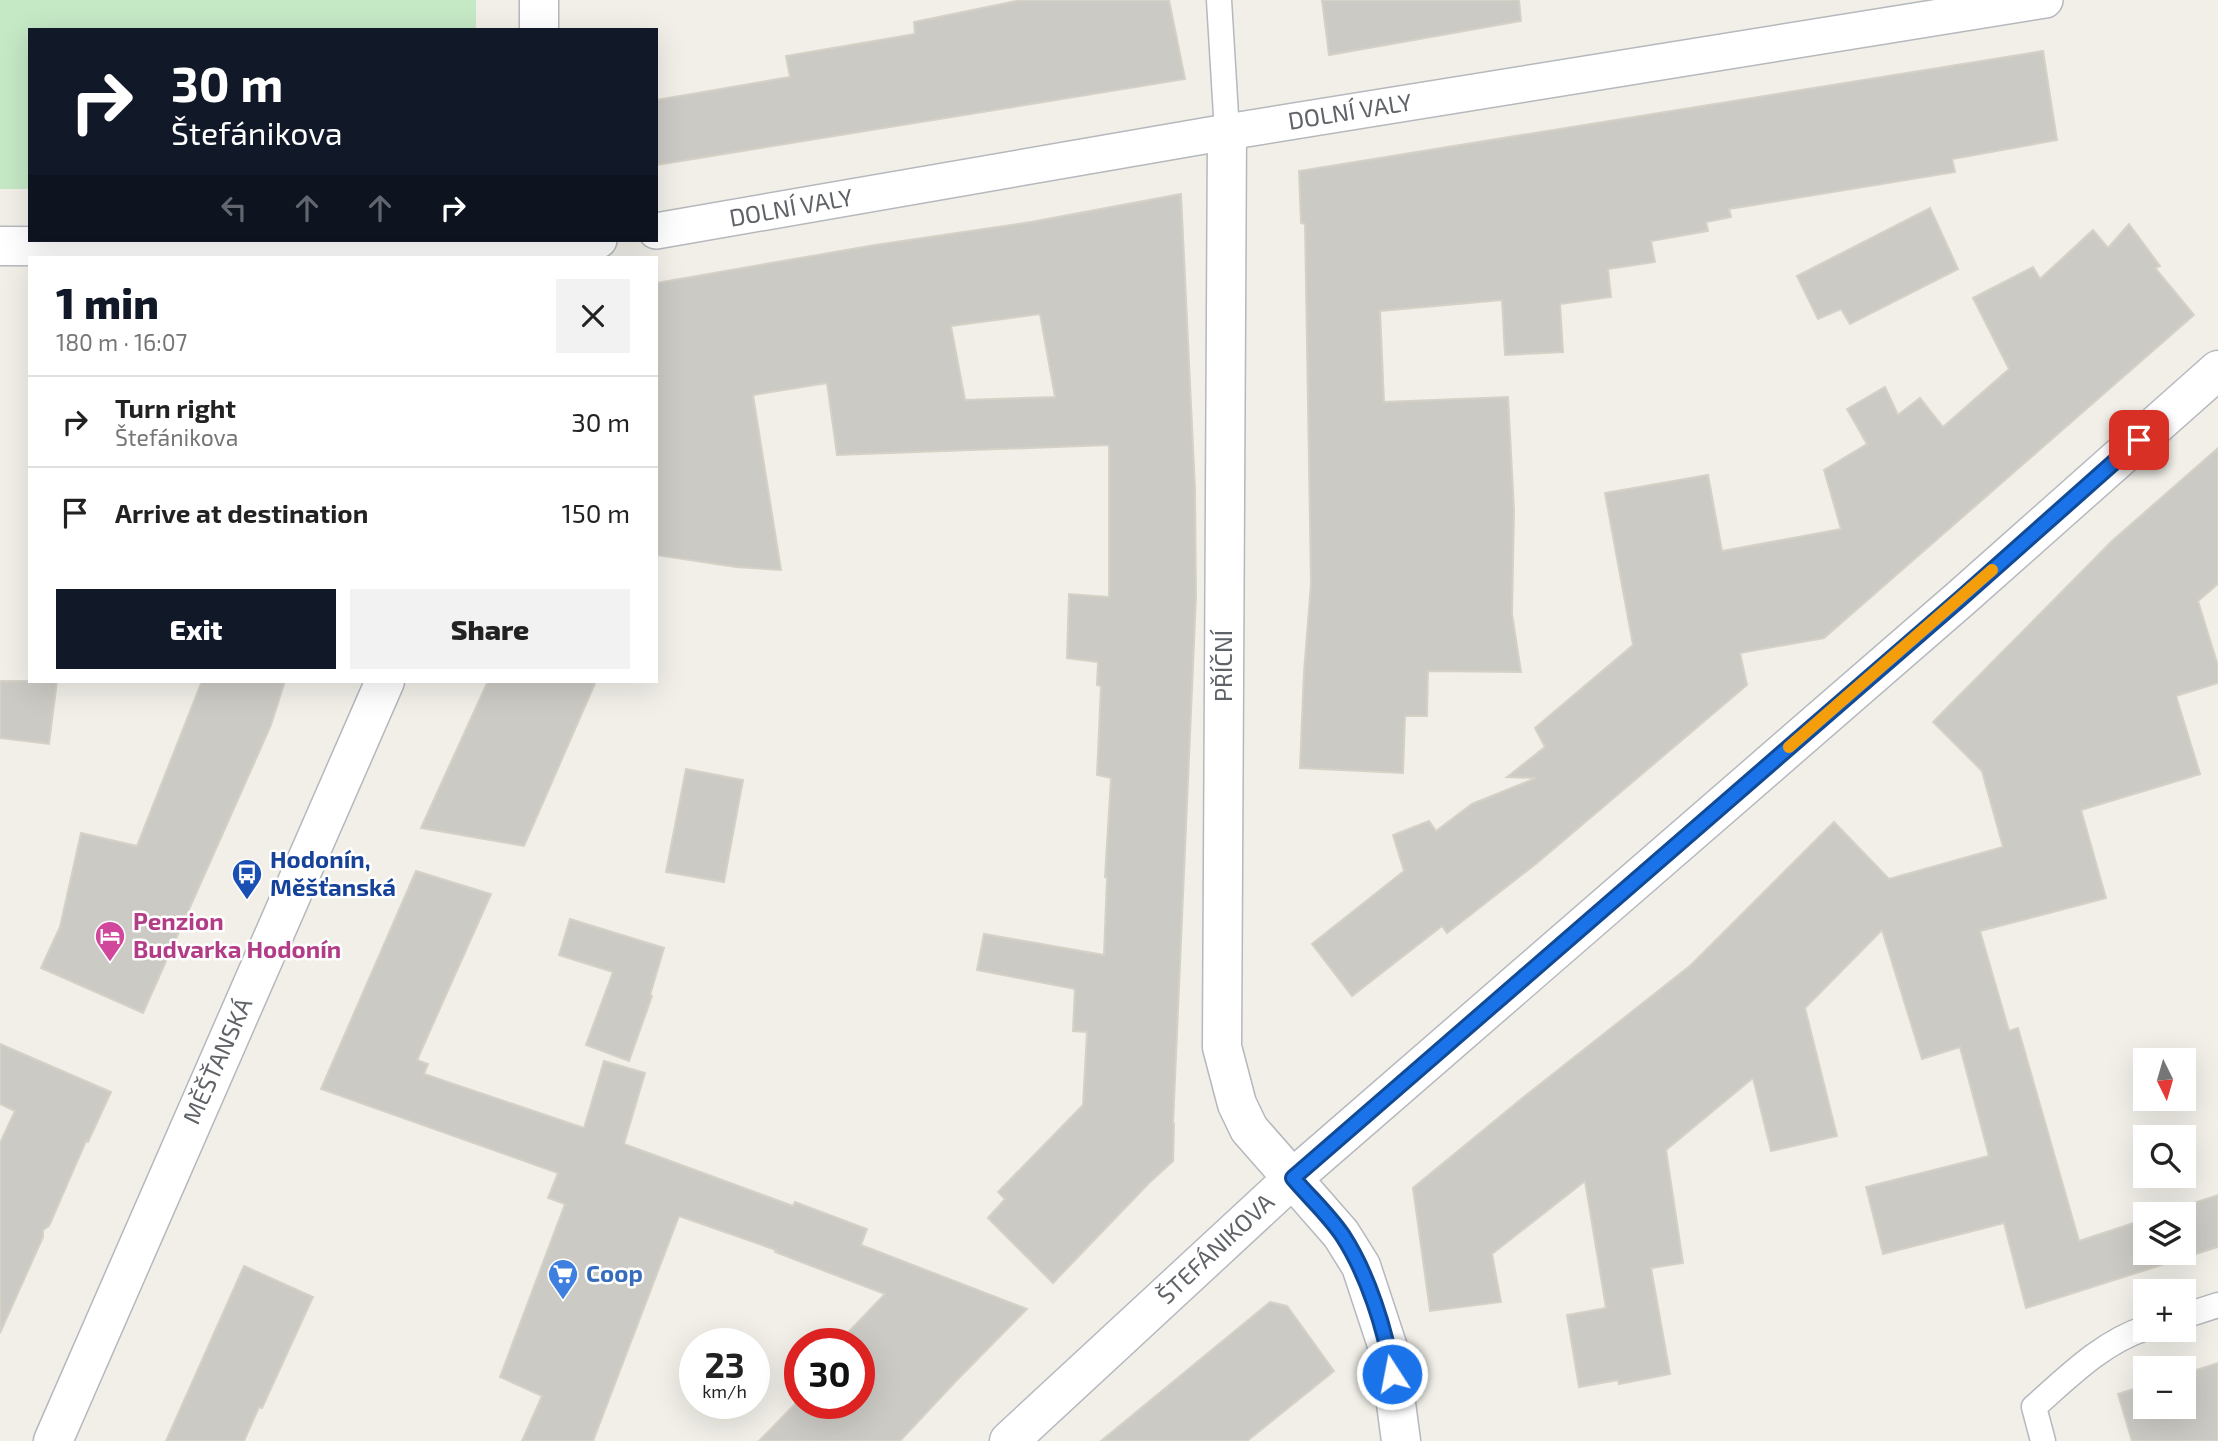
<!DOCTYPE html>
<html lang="en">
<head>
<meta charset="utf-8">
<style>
	body { margin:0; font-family:"Exo 2",sans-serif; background:#f2f2f2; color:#222; height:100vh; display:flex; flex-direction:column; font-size:26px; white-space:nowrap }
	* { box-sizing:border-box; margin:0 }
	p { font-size:23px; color:#767676 }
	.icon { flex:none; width:38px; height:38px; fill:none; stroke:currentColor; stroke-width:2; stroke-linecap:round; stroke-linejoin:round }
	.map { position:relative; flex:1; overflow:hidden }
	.side { position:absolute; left:28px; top:256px; width:630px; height:427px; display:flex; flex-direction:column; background:#fff; border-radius:0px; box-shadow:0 7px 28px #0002 }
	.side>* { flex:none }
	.top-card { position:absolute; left:28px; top:28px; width:630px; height:214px; border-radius:0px; box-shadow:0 7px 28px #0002; background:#111827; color:#fff; overflow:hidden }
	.needle { width:46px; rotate:175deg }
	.controls { position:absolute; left:2133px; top:1048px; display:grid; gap:14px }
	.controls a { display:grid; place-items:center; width:63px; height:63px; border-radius:0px; background:#fff; box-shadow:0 7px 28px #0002; font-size:35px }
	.speed { position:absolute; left:679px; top:1328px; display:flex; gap:14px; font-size:35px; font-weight:700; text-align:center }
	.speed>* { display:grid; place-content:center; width:91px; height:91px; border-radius:50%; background:#fff; box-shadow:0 7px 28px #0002; line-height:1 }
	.speed small { font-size:18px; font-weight:400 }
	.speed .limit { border:10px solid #d22; background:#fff; color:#111 }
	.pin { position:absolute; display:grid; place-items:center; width:60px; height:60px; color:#fff; margin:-30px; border-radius:14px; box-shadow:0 4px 10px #0006 }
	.me { position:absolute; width:77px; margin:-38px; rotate:349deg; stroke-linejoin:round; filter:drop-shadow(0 0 5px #0008) }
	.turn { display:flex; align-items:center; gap:24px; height:147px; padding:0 28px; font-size:32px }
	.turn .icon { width:91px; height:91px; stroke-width:2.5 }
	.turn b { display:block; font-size:49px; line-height:60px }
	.lanes { display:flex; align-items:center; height:66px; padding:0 28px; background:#0003; justify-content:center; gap:35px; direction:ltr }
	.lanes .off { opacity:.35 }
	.round { display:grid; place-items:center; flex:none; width:74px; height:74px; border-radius:0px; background:#f2f2f2 }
	.headline { display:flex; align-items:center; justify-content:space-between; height:119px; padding:0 28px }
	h1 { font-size:42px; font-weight:800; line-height:52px; color:#111827 }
	.action { display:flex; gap:14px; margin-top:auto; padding:14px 28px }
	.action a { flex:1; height:80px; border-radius:0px; background:#111827; color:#fff; font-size:28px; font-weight:800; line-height:80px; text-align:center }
	.action a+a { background:#f2f2f2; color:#222 }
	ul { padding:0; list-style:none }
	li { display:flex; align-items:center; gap:21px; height:91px; padding:0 28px; border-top:2px solid #e0e0e0 }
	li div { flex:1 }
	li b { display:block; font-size:26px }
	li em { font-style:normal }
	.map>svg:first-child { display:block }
	.green { fill:#c5e8c5 }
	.building { fill:#cccac5; stroke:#d6d1c6; stroke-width:2; fill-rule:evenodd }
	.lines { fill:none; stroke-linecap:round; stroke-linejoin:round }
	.service-casing { stroke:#b5b8bc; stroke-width:27 }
	.pedestrian-casing { stroke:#b5b8bc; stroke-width:38 }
	.minor-casing { stroke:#b5b8bc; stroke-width:41 }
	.secondary-casing { stroke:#b6babf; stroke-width:41 }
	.service { stroke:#fff; stroke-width:24 }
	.pedestrian { stroke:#fff; stroke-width:35 }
	.minor { stroke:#fff; stroke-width:38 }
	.secondary { stroke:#fff; stroke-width:38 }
	.route-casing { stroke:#114b97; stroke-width:18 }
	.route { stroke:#1a73e8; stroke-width:12 }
	.slow { stroke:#f59e0b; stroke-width:12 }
	.labels { text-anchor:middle; stroke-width:5; stroke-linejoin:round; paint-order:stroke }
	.street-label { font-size:24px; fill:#5f6368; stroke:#fff }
	.transit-label { font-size:24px; font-weight:bold; fill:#164399; stroke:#fff; text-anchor:start }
	.hotel-label { font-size:24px; font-weight:bold; fill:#b23c85; stroke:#fff; text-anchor:start }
	.shop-label { font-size:24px; font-weight:bold; fill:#366cbe; stroke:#fff; text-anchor:start }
</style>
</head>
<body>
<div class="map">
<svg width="2218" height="1441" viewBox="0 0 2218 1441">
	<rect width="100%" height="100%" fill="#f1efe8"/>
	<path class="green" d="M0 0H476V30H30V189H0Z"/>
	<g class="building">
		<path d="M1021 0H1169L1185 79 656 165V100L790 77 786 56 915 34 914 22Z"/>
		<path d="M1322 0H1519L1521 21 1329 55Z"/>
		<path d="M2043 51 2057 140 1952 159 1955 172 1729 209 1731 217 1706 222 1708 231 1651 241 1655 262 1608 269 1611 297 1560 304 1563 352 1505 355 1502 300 1380 311 1384 402 1508 397 1514 510 1512 614 1521 672 1428 671 1427 716H1405L1403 773 1300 768 1304 672 1311 584 1305 224 1301 223 1299 171Z"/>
		<path d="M1181 194 1195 489 1196 597 1173 1124H1174L1173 1161 1149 1183 1053 1283 988 1218 1005 1199 998 1192 1083 1105 1087 1032 1073 1031 1075 989 977 970 984 934 1104 955 1107 878 1105 877 1111 778 1097 775 1101 686 1097 685 1098 662 1067 658 1069 594 1109 597V445L837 455 827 383 753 395 781 570 736 567 656 555V283L875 245 1031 222ZM1040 314 1055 397 965 400 951 326Z"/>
		<path d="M1930 208 1958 269 1850 324 1841 309 1818 319 1797 276Z"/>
		<path d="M2129 224 2160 266 2155 268 2194 315 1824 638 1740 653 1747 685 1537 863 1447 933 1442 926 1352 996 1312 944 1404 871 1393 835 1429 821 1436 831 1472 804 1536 778 1507 777 1545 747 1535 728 1633 645 1605 493 1708 475 1722 551 1841 529 1824 470 1867 444 1847 409 1885 387 1898 415 1920 398 1943 427 2009 369 1973 298 2033 267 2040 279 2093 230 2108 248Z"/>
		<path d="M2218 448V584L2198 601 2218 666V683L2176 696 2200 774 2081 810 2106 898 1980 931 2009 1031 2018 1028 2079 1241 2146 1219V1253H2184V1214H2161L2218 1195V1247L2026 1308 2004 1223 1883 1254 1866 1187 1989 1156 1960 1047 1922 1059 1882 930 1805 1008 1837 1136 1771 1151 1753 1078 1666 1150 1683 1263 1651 1268 1670 1374 1619 1384 1618 1380 1579 1387 1567 1315 1606 1308 1585 1181 1492 1254 1501 1302 1430 1311 1413 1188 1520 1100 1691 965 1834 822 1889 879 2003 847 1982 771 1933 722 2112 541Z"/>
		<path d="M0 681H57L49 744 0 738Z"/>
		<path d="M202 681H285L271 725 143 1013 41 968 60 927 81 833 137 846Z"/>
		<path d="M488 681H596L524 846 421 828Z"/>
		<path d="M686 769 743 780 724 882 666 872Z"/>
		<path d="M416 871 491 894 417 1060 428 1064 424 1074 584 1128 604 1061 645 1073 624 1144 793 1206 795 1202 867 1229 861 1245 1027 1309 956 1381 900 1441H759L800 1399 792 1391 800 1383V1404H859V1344H837L885 1294 775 1252 776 1250 679 1216 593 1441H522L542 1396 500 1377 565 1204 548 1198 558 1173 321 1089Z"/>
		<path d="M570 919 664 948 650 995 652 996 629 1061 586 1045 613 972 559 955Z"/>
		<path d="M0 1044 111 1092 88 1142 86 1141 49 1226 43 1230V1237L0 1333V1143L15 1111 0 1104Z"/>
		<path d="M244 1266 313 1297 262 1408 259 1407 244 1441H166Z"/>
		<path d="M1270 1302 1287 1306 1334 1371 1247 1441H1101Z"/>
		<path d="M2218 1363V1441H2132L2118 1394 2146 1385V1407H2184V1374Z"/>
	</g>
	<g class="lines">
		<g class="service-casing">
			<g id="service">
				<path d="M1219 0 1227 132"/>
				<path d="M2184 1316 2218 1305"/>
				<path d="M2043 1441 2034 1407C2067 1378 2102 1342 2146 1328"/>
			</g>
		</g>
		<g class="pedestrian-casing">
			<g id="pedestrian">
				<path d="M656 231 1227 132 2045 0"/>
				<path d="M533 248 599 240"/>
			</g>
		</g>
		<g class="minor-casing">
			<g id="minor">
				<path d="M539 30V0"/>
				<path d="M1227 132 1222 1047 1237 1104 1249 1129 1341 1234 1361 1266 1389 1351 1401 1441"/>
				<path d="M0 246 533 248"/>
				<path d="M53 1441 385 681"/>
			</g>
		</g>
		<g class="secondary-casing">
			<path id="secondary" d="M1009 1441 1293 1178 1960 599 2218 370"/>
		</g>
		<use href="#service" class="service"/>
		<use href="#pedestrian" class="pedestrian"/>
		<use href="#minor" class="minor"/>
		<use href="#secondary" class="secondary"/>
	</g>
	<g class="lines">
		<g class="route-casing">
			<path id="route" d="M1392 1374C1386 1330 1367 1273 1343 1236 1329 1215 1309 1197 1293 1178L1960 599 2139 440"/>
		</g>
		<use href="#route" class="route"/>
		<path class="slow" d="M1789 747 1992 570"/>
	</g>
	<defs>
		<g id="bus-pin" transform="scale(1.575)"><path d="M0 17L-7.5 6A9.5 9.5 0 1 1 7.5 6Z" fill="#1a4fb4" stroke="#fff"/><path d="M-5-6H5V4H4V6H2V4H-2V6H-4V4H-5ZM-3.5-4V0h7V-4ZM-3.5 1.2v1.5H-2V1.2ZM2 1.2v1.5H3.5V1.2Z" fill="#fff"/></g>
		<g id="hotel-pin" transform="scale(1.575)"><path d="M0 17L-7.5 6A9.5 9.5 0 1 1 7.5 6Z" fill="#d1479c" stroke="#fff"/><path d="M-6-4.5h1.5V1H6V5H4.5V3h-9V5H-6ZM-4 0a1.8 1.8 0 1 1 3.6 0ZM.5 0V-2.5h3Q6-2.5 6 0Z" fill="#fff"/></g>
		<g id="supermarket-pin" transform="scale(1.575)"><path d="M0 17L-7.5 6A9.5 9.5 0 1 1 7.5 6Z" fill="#3f7fe0" stroke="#fff"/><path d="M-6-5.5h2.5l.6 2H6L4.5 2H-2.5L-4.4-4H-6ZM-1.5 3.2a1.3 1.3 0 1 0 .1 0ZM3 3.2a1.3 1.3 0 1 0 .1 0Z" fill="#fff"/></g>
	</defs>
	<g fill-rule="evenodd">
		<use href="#bus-pin" x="247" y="874"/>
		<use href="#hotel-pin" x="110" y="936"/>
		<use href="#supermarket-pin" x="563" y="1274"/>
	</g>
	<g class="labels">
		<g class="street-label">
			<text transform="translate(1350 112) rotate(-9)" y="8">DOLNÍ VALY</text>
			<text transform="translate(791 208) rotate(-10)" y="8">DOLNÍ VALY</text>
			<text transform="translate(1224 666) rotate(-90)" y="8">PŘÍČNÍ</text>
			<text transform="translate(218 1061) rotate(-66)" y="8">MĚŠŤANSKÁ</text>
			<text transform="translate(1216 1249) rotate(-43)" y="8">ŠTEFÁNIKOVA</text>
		</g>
		<g class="transit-label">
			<text x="270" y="868">Hodonín,<tspan x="270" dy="28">Měšťanská</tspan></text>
		</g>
		<g class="hotel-label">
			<text x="133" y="930">Penzion<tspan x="133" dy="28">Budvarka Hodonín</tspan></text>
		</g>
		<g class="shop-label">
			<text x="586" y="1282">Coop</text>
		</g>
	</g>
</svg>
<div class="controls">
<a><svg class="needle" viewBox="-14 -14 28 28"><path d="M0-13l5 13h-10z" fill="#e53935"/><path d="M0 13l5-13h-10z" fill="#767676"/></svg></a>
<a><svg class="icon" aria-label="search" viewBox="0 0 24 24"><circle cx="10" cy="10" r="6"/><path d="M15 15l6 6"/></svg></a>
<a><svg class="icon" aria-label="layers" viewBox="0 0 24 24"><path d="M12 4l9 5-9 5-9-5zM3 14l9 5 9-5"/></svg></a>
<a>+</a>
<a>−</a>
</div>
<div class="speed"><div>23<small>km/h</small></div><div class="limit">30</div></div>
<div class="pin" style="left:2139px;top:440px;background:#d93025"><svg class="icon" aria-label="arrive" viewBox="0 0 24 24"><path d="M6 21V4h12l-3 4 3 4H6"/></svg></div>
<svg class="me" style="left:1392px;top:1374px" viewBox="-20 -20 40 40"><circle r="17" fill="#1a73e8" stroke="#fff" stroke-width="3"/><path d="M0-11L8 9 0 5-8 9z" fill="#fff"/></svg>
<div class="top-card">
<div class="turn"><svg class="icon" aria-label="right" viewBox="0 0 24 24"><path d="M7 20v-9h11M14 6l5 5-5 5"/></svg><div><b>30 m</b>Štefánikova</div></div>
<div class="lanes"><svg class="icon off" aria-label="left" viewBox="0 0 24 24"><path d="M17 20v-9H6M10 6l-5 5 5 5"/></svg><svg class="icon off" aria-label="ahead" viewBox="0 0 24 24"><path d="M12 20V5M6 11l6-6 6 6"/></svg><svg class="icon off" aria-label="ahead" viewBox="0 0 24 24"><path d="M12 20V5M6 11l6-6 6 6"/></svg><svg class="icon" aria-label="right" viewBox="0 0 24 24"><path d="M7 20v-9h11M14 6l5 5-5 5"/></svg></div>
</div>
<section class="side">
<div class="headline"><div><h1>1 min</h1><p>180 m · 16:07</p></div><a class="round"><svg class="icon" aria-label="close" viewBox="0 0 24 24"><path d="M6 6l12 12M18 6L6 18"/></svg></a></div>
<ul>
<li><svg class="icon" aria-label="right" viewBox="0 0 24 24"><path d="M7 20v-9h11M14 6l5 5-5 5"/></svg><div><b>Turn right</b><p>Štefánikova</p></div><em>30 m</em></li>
<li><svg class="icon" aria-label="arrive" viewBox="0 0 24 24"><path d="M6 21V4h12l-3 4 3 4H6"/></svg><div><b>Arrive at destination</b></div><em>150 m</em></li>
</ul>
<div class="action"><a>Exit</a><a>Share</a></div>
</section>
</div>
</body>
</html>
